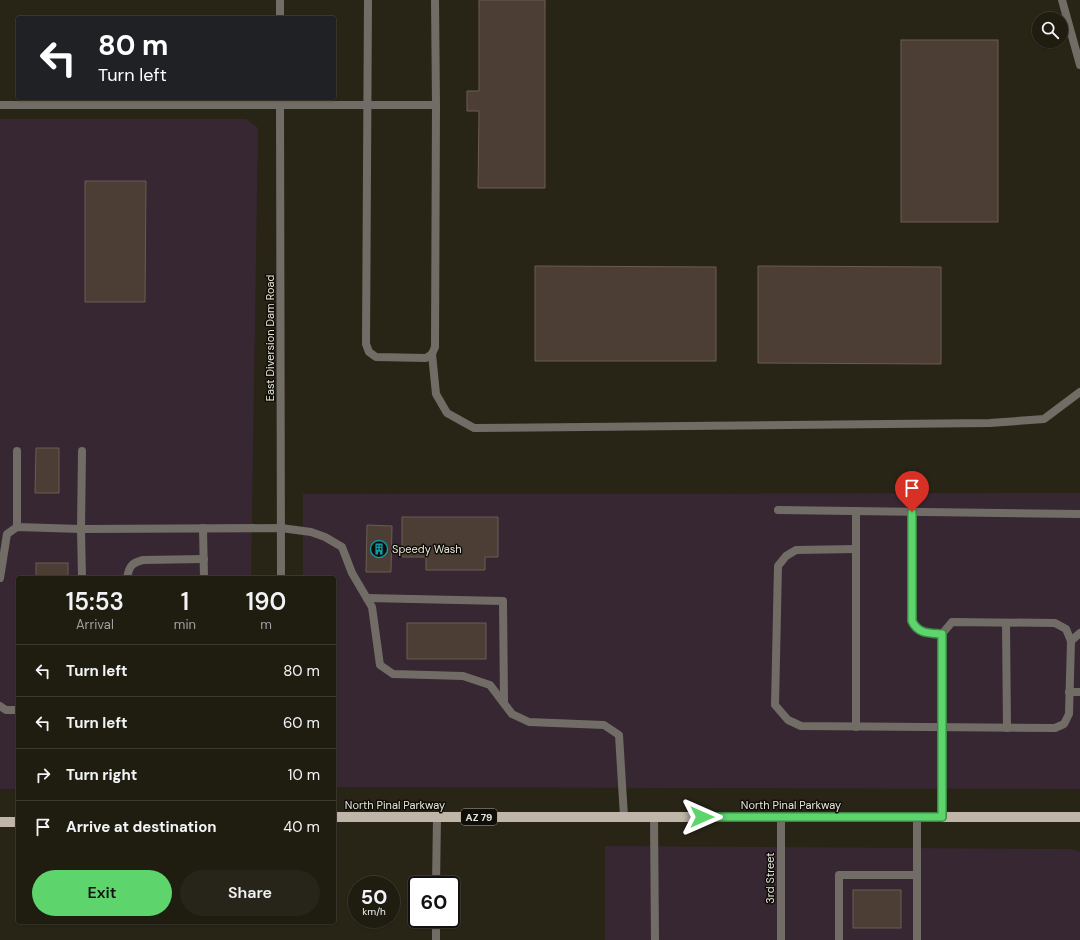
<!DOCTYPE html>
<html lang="en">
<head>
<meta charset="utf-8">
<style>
	body { margin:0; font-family:"DM Sans",sans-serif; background:#272519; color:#f1f3f6; height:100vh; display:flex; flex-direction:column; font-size:15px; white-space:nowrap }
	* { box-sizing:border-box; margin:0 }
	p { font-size:13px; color:#a1a19f }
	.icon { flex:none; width:22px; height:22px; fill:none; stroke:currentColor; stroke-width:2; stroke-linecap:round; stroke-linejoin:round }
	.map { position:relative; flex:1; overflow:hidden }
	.panel { position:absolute; left:16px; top:576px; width:320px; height:348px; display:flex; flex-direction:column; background:#1f1c10; border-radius:4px; box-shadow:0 1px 3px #0004,0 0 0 1px #3c3a30 }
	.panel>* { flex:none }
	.hud { position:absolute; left:16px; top:16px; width:320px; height:84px; border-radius:4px; box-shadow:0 1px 3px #0004,0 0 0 1px #3c3a30; background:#202124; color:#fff; overflow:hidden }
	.fabs { position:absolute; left:1032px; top:12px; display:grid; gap:8px }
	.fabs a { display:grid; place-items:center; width:36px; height:36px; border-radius:50%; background:#1f1c10; box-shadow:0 1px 3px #0004,0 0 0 1px #3c3a30; font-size:20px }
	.speed { position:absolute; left:348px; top:876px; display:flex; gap:8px; font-size:20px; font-weight:700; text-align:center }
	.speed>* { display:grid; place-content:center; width:52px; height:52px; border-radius:50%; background:#1f1c10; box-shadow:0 1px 3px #0004,0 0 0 1px #3c3a30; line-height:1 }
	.speed small { font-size:10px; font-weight:400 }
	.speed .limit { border:2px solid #111; border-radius:6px; background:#fff; color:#111 }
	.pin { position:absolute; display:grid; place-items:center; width:34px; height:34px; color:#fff; margin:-41px -17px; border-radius:50% 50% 50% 0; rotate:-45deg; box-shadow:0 0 4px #0007 }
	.pin .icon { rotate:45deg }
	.me { position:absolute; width:44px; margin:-22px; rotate:90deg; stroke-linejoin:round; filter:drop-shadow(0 0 3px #0008) }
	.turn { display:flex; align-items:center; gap:14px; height:84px; padding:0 16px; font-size:18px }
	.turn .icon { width:52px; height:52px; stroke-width:2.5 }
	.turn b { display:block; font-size:28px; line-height:34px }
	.eta { display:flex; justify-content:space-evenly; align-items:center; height:68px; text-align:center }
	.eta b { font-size:24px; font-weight:600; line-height:28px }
	.button { display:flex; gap:8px; margin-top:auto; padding:8px 16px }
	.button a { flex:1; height:46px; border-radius:24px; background:#5dd56c; color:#111; font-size:16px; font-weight:600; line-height:46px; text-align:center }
	.button a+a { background:#272519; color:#f1f3f6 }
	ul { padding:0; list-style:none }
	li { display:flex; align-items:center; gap:12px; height:52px; padding:0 16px; border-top:1px solid #3c3a30 }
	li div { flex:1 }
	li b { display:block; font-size:15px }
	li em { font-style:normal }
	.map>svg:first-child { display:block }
	.commercial { fill:#362732 }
	.building { fill:#4d3e35; stroke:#6c5c52 }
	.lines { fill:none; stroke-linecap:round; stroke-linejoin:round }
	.service { stroke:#716d66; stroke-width:8 }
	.minor { stroke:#716d66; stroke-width:8 }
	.primary { stroke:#bfb5a8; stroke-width:10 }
	.route-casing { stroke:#3c8a46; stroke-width:10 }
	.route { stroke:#5dd56c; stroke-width:7 }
	.labels { text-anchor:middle; stroke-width:3; stroke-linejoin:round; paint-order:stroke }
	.shield { fill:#100e08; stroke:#a6a49c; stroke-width:1 }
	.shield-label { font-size:10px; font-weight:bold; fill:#e7e5db }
	.street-label { font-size:11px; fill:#e7e5db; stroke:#100e08 }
	.poi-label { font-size:11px; fill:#e7e5db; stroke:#100e08; text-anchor:start }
</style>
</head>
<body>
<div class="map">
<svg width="1080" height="940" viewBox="0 0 1080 940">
	<rect width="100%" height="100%" fill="#292516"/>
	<g class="commercial">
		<path d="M0 119H246L258 128 251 578H18V789H0Z"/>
		<path d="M1080 493V789L334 787V578H303V494Z"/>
		<path d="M605 846 1072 849 1080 852V940H605Z"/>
	</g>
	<g class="building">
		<path d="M479 0H545V188H478L479 111H467V91H479Z"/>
		<rect x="901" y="40" width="97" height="182"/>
		<path d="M85 181H146L145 302H85Z"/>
		<path d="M535 266 716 267V361H535Z"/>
		<path d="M758 266 941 267V364L758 363Z"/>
		<path d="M36 448H59V493H35Z"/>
		<path d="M402 517H498V557H485V570H426V557H402Z"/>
		<path d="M367 525 392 526 391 572H366Z"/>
		<rect x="36" y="563" width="32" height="15"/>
		<rect x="407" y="623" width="79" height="36"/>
		<rect x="853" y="890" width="48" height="38"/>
	</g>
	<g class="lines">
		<g class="service">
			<path d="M368 0 366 344 369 352 376 357 426 358 432 354 435 347 436 105 435 0"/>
			<path d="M1062 0 1080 65"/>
			<path d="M0 105H436"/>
			<path d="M432 354 436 394 447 413 474 428 990 423 1044 419 1080 392"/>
			<path d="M17 451V527"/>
			<path d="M778 510 1080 514"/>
			<path d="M912 512V621C918 634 929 633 942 634"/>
			<path d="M203 528 204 578"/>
			<path d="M856 549 796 550 786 556 778 566 775 705 788 720 801 726 1055 728 1064 724 1069 714 1071 641 1066 629 1055 623 952 622 942 634V817"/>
			<path d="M0 578 7 534 17 527 81 529 82 451"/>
			<path d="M82 578 81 529 281 528 311 532 325 537 342 547 352 573 372 607 380 665 393 674 463 676 490 685 512 714 529 722 604 725 619 735 624 817"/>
			<path d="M127 578C129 567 131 563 143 560L204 559"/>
			<path d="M367 598 503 601 504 703"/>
			<path d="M1006 623 1007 728"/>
			<path d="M1071 641 1080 633"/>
			<path d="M1069 692H1080"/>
			<path d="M0 706 6 710H18"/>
			<path d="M856 727V511"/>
			<path d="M654 817 655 940"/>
			<path d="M917 817V875"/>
			<path d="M839 940V875H917V940"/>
		</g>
		<g class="minor">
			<path d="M280 0V18"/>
			<path d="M280 98 281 578"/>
			<path d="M436 885 437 817"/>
			<path d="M436 940V919"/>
			<path d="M781 940V817"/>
		</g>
		<g class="primary">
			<path d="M334 817H1080"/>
			<path d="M0 822H18"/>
		</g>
	</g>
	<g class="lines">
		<g class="route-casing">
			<path id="route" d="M702 817H942V634C929 633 918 634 912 621V512"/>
		</g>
		<use href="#route" class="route"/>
	</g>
	<defs>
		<g id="building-ring" transform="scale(0.9)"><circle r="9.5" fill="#100e08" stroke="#0f9aa8" stroke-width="1.5"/><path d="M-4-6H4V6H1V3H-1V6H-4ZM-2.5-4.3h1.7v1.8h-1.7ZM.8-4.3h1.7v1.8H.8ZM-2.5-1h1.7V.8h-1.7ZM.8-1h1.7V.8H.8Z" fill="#0f9aa8"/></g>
	</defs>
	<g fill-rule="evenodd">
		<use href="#building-ring" x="379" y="549"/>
	</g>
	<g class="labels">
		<rect class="shield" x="461" y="809" width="36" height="16" rx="3"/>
		<g class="shield-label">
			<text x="479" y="821">AZ 79</text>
		</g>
		<g class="street-label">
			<text transform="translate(270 338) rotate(-90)" y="4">East Diversion Dam Road</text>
			<text x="395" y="809">North Pinal Parkway</text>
			<text x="791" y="809">North Pinal Parkway</text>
			<text transform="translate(770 878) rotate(-90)" y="4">3rd Street</text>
		</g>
		<g class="poi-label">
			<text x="392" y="553">Speedy Wash</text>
		</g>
	</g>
</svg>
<div class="fabs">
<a><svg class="icon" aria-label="search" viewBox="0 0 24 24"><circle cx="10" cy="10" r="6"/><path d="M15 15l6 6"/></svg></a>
</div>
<div class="speed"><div>50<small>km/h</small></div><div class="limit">60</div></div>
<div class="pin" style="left:912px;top:512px;background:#d93025"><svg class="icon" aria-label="arrive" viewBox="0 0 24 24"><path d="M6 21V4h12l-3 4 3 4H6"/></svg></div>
<svg class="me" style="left:702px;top:817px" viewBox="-20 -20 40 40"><path d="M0-17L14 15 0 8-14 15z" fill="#5dd56c" stroke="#fff" stroke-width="4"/></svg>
<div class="hud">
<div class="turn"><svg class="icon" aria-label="left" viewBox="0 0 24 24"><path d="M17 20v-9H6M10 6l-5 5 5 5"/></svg><div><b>80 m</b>Turn left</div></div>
</div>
<section class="panel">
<div class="eta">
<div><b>15:53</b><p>Arrival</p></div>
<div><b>1</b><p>min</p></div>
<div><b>190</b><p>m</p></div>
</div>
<ul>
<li><svg class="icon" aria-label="left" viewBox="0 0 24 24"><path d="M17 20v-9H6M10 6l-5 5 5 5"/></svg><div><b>Turn left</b></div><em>80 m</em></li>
<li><svg class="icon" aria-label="left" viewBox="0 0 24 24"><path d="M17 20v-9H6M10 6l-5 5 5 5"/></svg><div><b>Turn left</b></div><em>60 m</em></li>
<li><svg class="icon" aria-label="right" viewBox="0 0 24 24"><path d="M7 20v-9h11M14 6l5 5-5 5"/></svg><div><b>Turn right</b></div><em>10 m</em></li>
<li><svg class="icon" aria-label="arrive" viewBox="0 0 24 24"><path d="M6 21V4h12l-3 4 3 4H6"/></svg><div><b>Arrive at destination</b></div><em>40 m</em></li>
</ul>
<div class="button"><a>Exit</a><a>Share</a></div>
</section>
</div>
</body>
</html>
